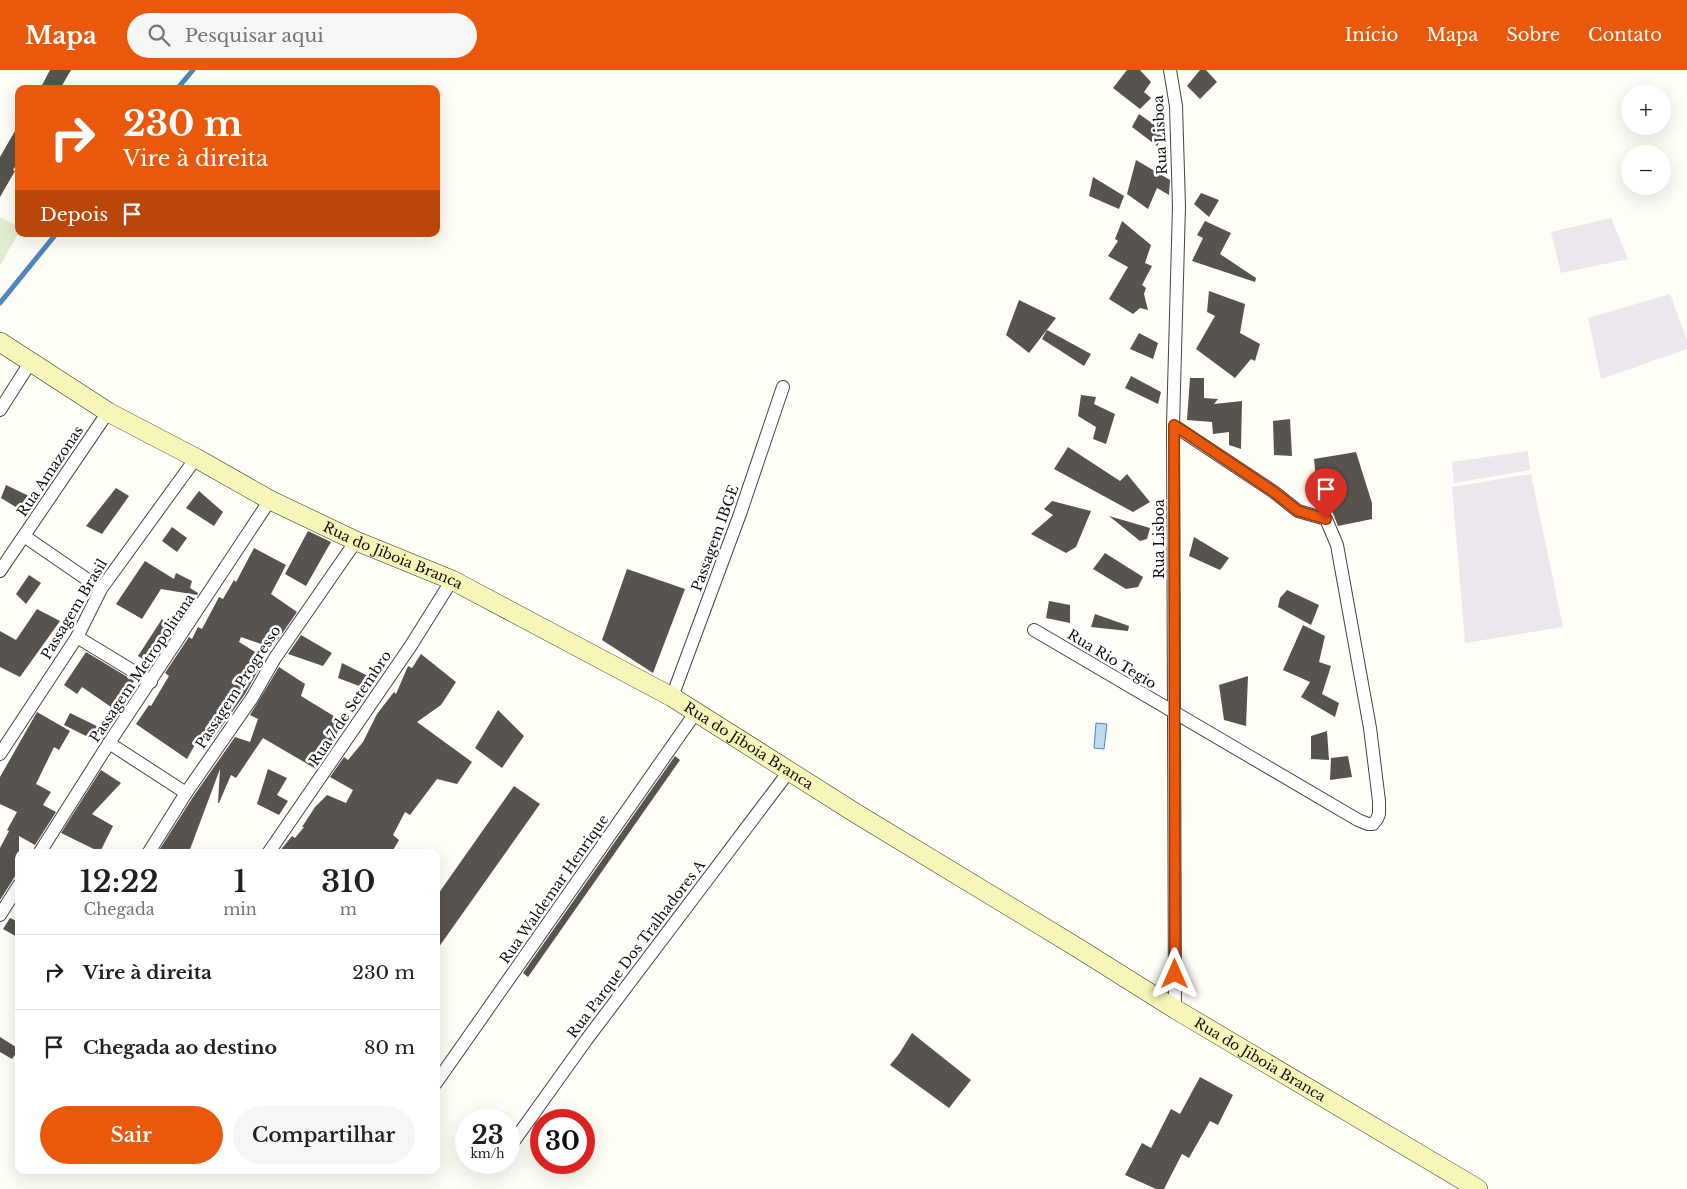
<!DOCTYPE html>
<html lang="pt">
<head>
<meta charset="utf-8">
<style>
	body { margin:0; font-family:"Libre Baskerville",serif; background:#f6f6f6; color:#202124; height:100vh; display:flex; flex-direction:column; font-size:19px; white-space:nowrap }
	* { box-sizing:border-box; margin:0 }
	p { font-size:16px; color:#757577 }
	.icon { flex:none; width:28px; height:28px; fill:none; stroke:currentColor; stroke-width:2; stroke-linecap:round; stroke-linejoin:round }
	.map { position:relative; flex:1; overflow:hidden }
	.details { position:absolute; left:15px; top:779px; width:425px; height:325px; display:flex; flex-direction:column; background:#fff; border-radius:10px; box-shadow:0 5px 20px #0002 }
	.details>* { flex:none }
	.top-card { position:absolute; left:15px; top:15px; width:425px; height:152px; border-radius:10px; box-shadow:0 5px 20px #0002; background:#ea580c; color:#fff; overflow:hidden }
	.buttons { position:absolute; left:1621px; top:15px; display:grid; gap:10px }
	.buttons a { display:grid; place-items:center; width:50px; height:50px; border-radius:50%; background:#fff; box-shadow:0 5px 20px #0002; font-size:25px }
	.speed { position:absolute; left:455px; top:1039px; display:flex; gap:10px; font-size:25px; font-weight:700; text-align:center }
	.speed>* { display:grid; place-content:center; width:65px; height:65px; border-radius:50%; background:#fff; box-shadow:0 5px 20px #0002; line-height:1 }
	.speed small { font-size:12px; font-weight:400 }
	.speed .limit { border:8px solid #d22; background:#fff; color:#111 }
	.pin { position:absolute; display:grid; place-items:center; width:42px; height:42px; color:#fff; margin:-51px -21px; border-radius:50% 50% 50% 0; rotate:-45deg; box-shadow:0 0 5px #0007 }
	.pin .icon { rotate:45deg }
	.me { position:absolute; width:55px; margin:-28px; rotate:0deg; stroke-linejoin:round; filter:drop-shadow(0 0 4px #0008) }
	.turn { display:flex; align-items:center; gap:18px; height:105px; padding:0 25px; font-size:22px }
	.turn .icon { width:65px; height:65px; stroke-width:2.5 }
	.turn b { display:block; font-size:35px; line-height:42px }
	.then { display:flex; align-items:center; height:48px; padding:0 25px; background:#0003; gap:10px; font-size:19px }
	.eta { display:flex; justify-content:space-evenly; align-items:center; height:85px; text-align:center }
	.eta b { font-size:30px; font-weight:600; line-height:35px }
	.cta { display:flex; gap:10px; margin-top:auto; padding:10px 25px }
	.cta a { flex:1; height:58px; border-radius:30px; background:#ea580c; color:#fff; font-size:20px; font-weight:600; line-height:58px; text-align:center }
	.cta a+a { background:#f6f6f6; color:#202124 }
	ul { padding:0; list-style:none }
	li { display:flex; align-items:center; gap:15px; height:75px; padding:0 25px; border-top:1px solid #e0e0e0 }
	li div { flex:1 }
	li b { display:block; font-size:19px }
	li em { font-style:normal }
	header { display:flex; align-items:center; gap:30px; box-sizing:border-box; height:70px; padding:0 25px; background:#ea580c; color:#fff }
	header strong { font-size:24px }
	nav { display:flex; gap:28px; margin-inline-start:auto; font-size:18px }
	.search { width:350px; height:45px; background:#f6f6f6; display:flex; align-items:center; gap:12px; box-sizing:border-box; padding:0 18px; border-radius:28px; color:#757577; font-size:19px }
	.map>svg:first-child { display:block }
	.industrial { fill:#eee7ee }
	.pitch { fill:#e1eed3 }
	.water { fill:#c0d8f0; stroke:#4f86be }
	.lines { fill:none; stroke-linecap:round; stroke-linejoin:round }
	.stream { stroke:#4f86be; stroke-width:5 }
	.building { fill:#58534e }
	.street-casing { stroke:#444; stroke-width:14 }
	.secondary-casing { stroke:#333; stroke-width:20 }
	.street { stroke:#fff; stroke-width:12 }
	.secondary { stroke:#f6f6b9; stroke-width:19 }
	.route-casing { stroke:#983908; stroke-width:12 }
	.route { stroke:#ea580c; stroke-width:9 }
	.labels { text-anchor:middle; stroke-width:5; stroke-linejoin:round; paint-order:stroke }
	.street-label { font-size:14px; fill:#111; stroke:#fff }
</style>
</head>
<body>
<header>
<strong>Mapa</strong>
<div class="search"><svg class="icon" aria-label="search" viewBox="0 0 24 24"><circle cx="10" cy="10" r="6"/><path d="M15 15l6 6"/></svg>Pesquisar aqui</div>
<nav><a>Início</a><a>Mapa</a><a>Sobre</a><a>Contato</a></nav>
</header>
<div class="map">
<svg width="1687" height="1119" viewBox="0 0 1687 1119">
	<rect width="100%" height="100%" fill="#fefdf6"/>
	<g class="industrial">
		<path d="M1611 148 1628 189 1561 203 1551 162Z"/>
		<path d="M1670 224 1687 270V279L1601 309 1588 248Z"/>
		<path d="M1528 381 1530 400 1454 413 1452 392Z"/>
		<path d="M1531 404 1563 557 1465 573 1452 417Z"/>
	</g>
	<path class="pitch" d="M0 147 19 157V162L0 196Z"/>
	<path class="water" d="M1096 653 1107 654 1104 679 1094 678Z"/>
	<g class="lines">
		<g class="stream">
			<path d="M177 19 193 0"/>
			<path d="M0 233 56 164"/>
		</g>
	</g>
	<g class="building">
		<path d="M50 0H71L60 19H40Z"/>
		<path d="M1127 0H1140L1151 12 1144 22 1151 28 1140 39 1113 18Z"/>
		<path d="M1200 0H1206L1217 12 1200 29 1187 16Z"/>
		<path d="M1139 44 1166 63 1157 76 1132 57Z"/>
		<path d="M19 54V90L13 100 15 101 0 127V87Z"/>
		<path d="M1136 90 1170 110 1169 125 1157 118 1148 139 1127 124Z"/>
		<path d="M1093 107 1124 126 1119 139 1089 126Z"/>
		<path d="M1201 123 1219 130 1209 147 1194 134Z"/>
		<path d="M1122 151 1151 175 1145 193 1152 196 1142 215 1146 218 1144 224 1148 240 1140 238 1133 244 1109 229 1128 197 1108 186 1118 171 1115 169Z"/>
		<path d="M1205 151 1231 163 1220 184 1256 208 1255 212 1192 191 1203 168 1197 165Z"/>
		<path d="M1209 221 1245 234 1240 263 1260 274 1255 291 1251 289 1235 308 1196 279 1215 246 1207 242Z"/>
		<path d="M1019 230 1056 248 1029 283 1006 265Z"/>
		<path d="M1047 260 1091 284 1084 296 1042 269Z"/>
		<path d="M1139 263 1158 273 1153 289 1130 279Z"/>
		<path d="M1131 306 1161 322 1158 334 1125 318Z"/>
		<path d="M1190 308H1204V328L1218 329 1214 334 1242 331 1241 379 1229 375V362L1213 364 1212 352 1187 350Z"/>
		<path d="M1081 325 1096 327 1094 334 1115 344 1106 374 1093 369 1096 357 1078 346Z"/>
		<path d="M1290 349 1292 386 1274 385 1273 351Z"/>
		<path d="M1068 377 1120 411 1127 404 1150 432 1133 442 1054 399Z"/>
		<path d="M1356 382 1372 433V449L1338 456 1323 418 1317 420 1314 389Z"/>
		<path d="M6 415 31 427 24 442 1 428Z"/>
		<path d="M116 418 129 426 102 464 86 456Z"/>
		<path d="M199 421 223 442 214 456 186 438Z"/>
		<path d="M1052 431 1091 441 1076 477 1066 483 1031 464 1053 445 1044 439Z"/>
		<path d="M1109 446 1150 458 1147 469 1140 471Z"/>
		<path d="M172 457 187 468 177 482 162 471Z"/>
		<path d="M308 461 331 472 306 516 285 504Z"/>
		<path d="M1194 467 1229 488 1220 500 1189 486Z"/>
		<path d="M254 478 286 495 271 524 297 542 272 578 241 567 239 572 265 588 245 624 213 669 202 662 187 689 136 654 149 635 151 636 169 606 165 603 189 567 192 569 198 557 202 559 219 527 223 529 234 510 236 512Z"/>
		<path d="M1105 483 1143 507 1138 517 1126 519 1093 499Z"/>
		<path d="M145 491 174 509 176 503 192 511 190 518 198 523 197 525 161 519 142 549 116 534Z"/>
		<path d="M627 499 685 519 653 603 602 570Z"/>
		<path d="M29 505 41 513 26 534 16 524Z"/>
		<path d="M1287 520 1319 535 1311 555 1278 537 1280 528Z"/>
		<path d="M1049 531 1070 535V553L1046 548Z"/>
		<path d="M37 539 60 551 20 607 0 597V561L16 570Z"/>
		<path d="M1095 544 1129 556 1128 561 1091 557Z"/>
		<path d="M162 549 175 558 151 594 138 586Z"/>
		<path d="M1303 555 1325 566 1319 592 1331 596 1322 624 1339 633 1335 647 1301 627 1310 612 1283 600Z"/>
		<path d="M301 565 332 583 323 596 288 584Z"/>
		<path d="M86 582 134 611 114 639 82 617 77 624 64 615Z"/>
		<path d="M421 584 456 612 441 635 417 652 472 692 457 714 437 709 410 745 405 742 393 765 399 770 392 782H279L292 766 295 768 304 757H302L315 737 327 725 346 733 353 720 330 707 344 687 348 690 363 672 377 644 394 622 396 624 408 596 412 598Z"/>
		<path d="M342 593 374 609 367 619 338 608Z"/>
		<path d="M279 597 305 614 301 626 342 651 331 678 316 699 263 668 236 708 231 705 219 733H218L220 699 189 782H158L193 727 235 667 250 672 258 649 250 645Z"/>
		<path d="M1248 606 1246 656 1224 650 1219 615Z"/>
		<path d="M498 640 524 666 502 698 475 678Z"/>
		<path d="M37 642 70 661 59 680 54 677 36 714 51 722 43 735 56 742 35 775 19 766V800L0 830V778L9 761 7 760 17 742 0 734V707Z"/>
		<path d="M70 643 107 661 100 673 64 655Z"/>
		<path d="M1327 661 1329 690 1311 689V666Z"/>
		<path d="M675 686 680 690 528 907 523 903Z"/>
		<path d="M1348 686 1352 707 1330 710 1331 688Z"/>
		<path d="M268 699 287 708 277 725 288 731 279 745 257 734Z"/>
		<path d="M101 700 121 713 92 744 113 756 100 782 61 763Z"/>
		<path d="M514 716 540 734 436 881V827Z"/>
		<path d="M10 848 19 852V868L3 859Z"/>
		<path d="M912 963 971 1010 949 1038 890 995 899 984Z"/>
		<path d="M0 967 19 979 12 989 0 982Z"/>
		<path d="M1200 1007 1233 1025 1218 1055 1210 1051 1189 1088 1182 1084 1164 1119H1156L1125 1105 1142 1073 1151 1078 1171 1039 1180 1044Z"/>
	</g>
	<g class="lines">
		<g class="street-casing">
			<g id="street">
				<path d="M1170 0 1176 36 1179 136 1173 355 1175 939"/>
				<path d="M0 340 30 293"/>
				<path d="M24 466 101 519"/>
				<path d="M0 501 108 342"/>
				<path d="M1034 560 1358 750 1368 754H1373L1377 749 1379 744V731L1370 658 1337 475 1326 449 1298 441 1274 422 1173 355"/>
				<path d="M77 567 151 612"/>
				<path d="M672 627 740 444 783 317"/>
				<path d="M109 673 186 723"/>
				<path d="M0 684 77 567 101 519 196 388"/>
				<path d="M40 782 109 673 270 430"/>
				<path d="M149 782 186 723 252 628 275 588 356 471"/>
				<path d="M269 782 410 577 452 510"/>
				<path d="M0 845 19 815"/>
				<path d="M436 1013 696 642"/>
				<path d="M509 1078 587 969 790 700"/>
			</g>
		</g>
		<g class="secondary-casing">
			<g id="secondary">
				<path id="s1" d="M0 272 108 342 196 388 270 430 356 471 452 510 672 627 857 744 1078 878 1175 939 1478 1119"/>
			</g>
		</g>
		<use href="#street" class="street"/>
		<use href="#secondary" class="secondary"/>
	</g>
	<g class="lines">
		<g class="route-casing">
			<path id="route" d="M1175 904 1174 355 1274 422 1298 441 1326 449"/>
		</g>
		<use href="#route" class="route"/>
	</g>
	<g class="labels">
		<g class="street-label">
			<text transform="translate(1160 65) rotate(-93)" y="5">Rua Lisboa</text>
			<text transform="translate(50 401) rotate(-56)" y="5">Rua Amazonas</text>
			<text transform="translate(715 468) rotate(-70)" y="5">Passagem IBGE</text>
			<text transform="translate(1159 469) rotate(-90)" y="5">Rua Lisboa</text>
			<text dy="5" stroke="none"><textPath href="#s1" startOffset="448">Rua do Jiboia Branca</textPath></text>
			<text transform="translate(74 539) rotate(-59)" y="5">Passagem Brasil</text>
			<text transform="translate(1112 589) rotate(31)" y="5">Rua Rio Tegio</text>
			<text transform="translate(142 598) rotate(-56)" y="5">Passagem Metropolitana</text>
			<text transform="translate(238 617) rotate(-57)" y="5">Passagem Progresso</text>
			<text transform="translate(350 638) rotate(-56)" y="5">Rua 7 de Setembro</text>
			<text dy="5" stroke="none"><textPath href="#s1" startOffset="852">Rua do Jiboia Branca</textPath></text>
			<text transform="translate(554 819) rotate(-55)" y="5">Rua Waldemar Henrique</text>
			<text transform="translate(636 879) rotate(-53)" y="5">Rua Parque Dos Tralhadores A</text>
			<text dy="5" stroke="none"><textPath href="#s1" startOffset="1452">Rua do Jiboia Branca</textPath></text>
		</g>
	</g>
</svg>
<div class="buttons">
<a>+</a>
<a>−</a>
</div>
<div class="speed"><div>23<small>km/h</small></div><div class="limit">30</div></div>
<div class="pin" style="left:1326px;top:449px;background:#d93025"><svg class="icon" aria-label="arrive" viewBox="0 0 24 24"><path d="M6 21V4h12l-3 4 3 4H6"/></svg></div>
<svg class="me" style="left:1175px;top:904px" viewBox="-20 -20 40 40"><path d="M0-17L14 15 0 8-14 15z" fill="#ea580c" stroke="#fff" stroke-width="4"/></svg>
<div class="top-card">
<div class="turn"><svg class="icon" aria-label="right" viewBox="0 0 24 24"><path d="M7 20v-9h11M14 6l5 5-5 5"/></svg><div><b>230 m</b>Vire à direita</div></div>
<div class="then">Depois<svg class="icon" aria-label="arrive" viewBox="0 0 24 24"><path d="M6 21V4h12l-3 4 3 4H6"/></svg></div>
</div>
<section class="details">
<div class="eta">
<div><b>12:22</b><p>Chegada</p></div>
<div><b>1</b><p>min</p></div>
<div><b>310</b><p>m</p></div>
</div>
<ul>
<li><svg class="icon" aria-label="right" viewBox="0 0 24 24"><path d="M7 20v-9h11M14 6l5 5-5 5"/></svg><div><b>Vire à direita</b></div><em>230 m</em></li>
<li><svg class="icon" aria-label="arrive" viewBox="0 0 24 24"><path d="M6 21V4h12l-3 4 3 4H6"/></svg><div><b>Chegada ao destino</b></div><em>80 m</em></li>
</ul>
<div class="cta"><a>Sair</a><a>Compartilhar</a></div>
</section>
</div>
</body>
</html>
